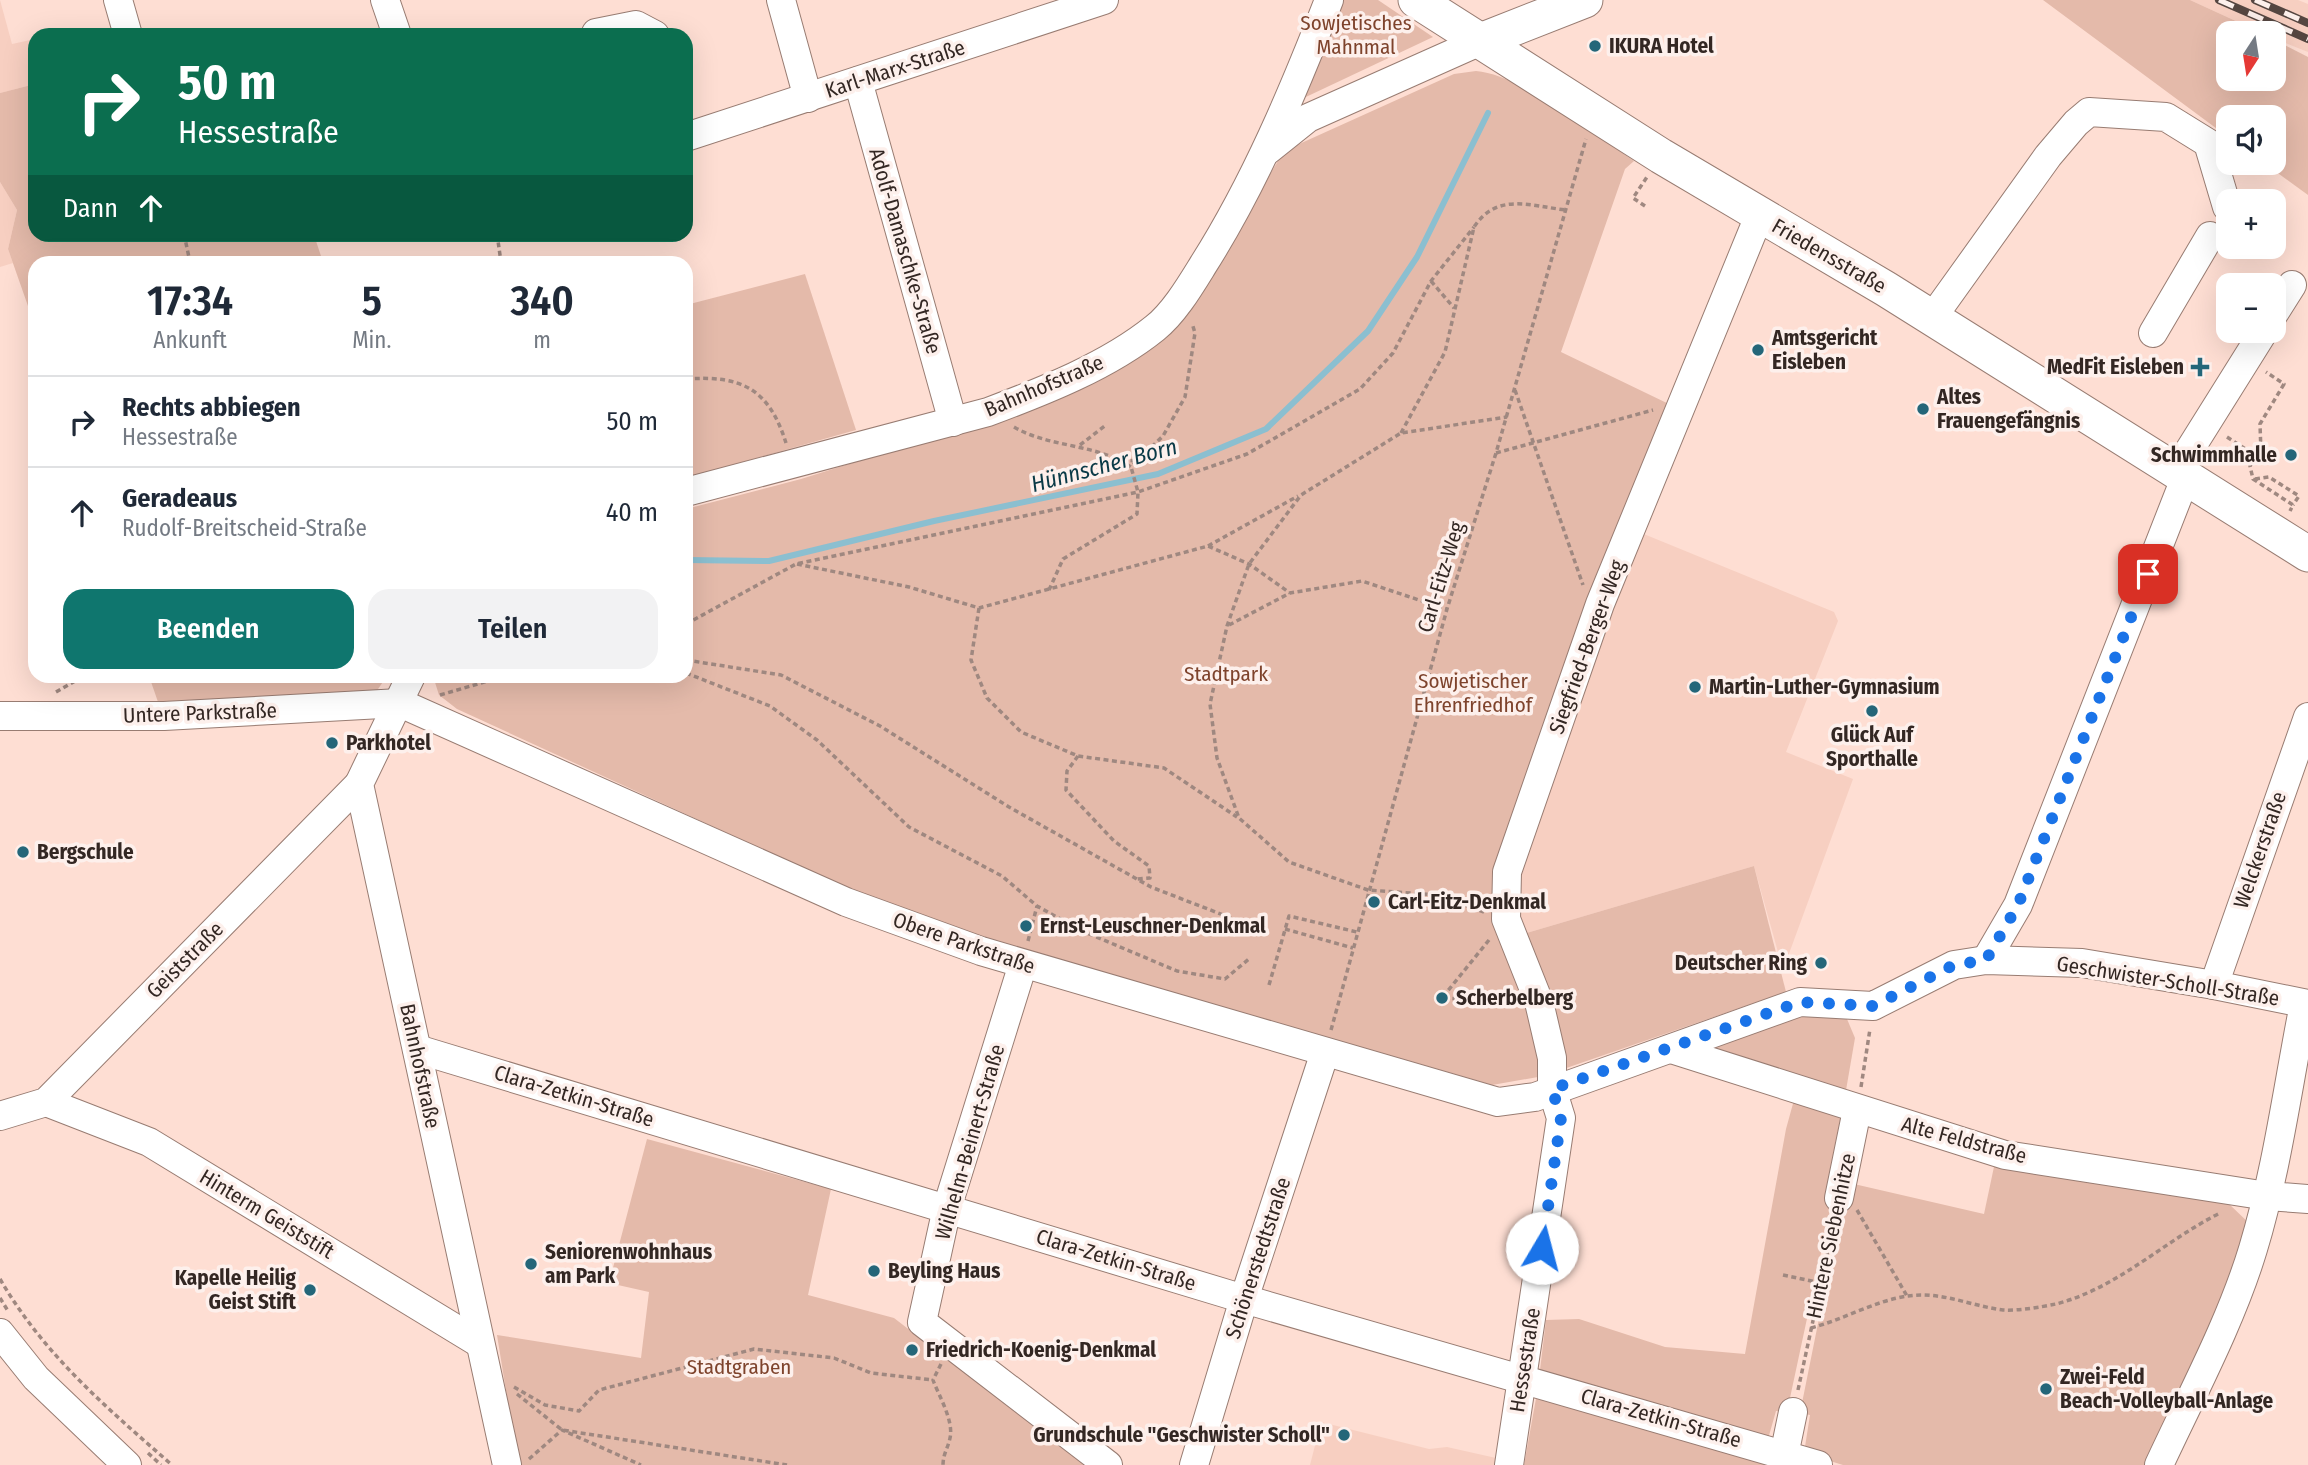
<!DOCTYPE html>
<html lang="de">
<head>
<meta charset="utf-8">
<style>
	body { margin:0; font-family:"Fira Sans Condensed",sans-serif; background:#f2f2f3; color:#1f2937; height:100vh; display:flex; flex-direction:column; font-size:26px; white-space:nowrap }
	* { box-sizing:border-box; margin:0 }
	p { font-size:23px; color:#747a83 }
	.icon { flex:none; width:38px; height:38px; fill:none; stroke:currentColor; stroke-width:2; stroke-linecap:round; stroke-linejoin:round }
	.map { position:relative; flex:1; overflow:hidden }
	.panel { position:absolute; left:28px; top:256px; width:665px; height:427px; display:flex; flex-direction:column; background:#fff; border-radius:21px; box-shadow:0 7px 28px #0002 }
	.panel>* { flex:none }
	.hud { position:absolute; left:28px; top:28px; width:665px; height:214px; border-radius:21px; box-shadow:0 7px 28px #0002; background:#0b6e4f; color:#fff; overflow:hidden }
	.needle { width:46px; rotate:192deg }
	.buttons { position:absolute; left:2216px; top:21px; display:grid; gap:14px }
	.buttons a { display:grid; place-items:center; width:70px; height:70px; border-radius:14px; background:#fff; box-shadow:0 7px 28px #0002; font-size:35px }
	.pin { position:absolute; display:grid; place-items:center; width:60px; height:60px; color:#fff; margin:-30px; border-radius:14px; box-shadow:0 4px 10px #0006 }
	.me { position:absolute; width:77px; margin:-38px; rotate:8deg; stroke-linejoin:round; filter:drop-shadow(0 0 5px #0008) }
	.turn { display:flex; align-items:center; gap:24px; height:147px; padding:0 35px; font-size:32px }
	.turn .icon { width:91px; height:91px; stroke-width:2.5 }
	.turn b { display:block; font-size:49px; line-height:60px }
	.then { display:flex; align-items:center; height:66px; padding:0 35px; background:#0003; gap:14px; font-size:26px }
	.eta { display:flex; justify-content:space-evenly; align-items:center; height:119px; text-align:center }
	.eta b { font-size:42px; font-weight:600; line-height:49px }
	.cta { display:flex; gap:14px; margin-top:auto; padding:14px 35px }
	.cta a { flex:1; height:80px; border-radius:21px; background:#0f766e; color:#fff; font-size:28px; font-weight:600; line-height:80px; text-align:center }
	.cta a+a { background:#f2f2f3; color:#1f2937 }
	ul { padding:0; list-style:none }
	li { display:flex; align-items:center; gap:21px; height:91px; padding:0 35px; border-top:2px solid #e0e1e3 }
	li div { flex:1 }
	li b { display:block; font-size:26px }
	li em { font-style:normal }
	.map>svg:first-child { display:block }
	.built { fill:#f7cfc1 }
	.green { fill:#e4baaa }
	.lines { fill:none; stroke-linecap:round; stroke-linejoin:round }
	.stream { stroke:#8bbfd0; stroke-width:6 }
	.minor-casing { stroke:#987c72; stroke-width:30 }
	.major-casing { stroke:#987c72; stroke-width:37 }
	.path { stroke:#9f8880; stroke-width:3.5; stroke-dasharray:5 3.5; stroke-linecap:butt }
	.minor { stroke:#fff; stroke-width:28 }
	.major { stroke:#fff; stroke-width:35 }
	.rail-casing { stroke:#554641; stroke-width:8 }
	.rail { stroke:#fdf0ec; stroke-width:5; stroke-dasharray:16; stroke-linecap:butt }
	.route { stroke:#1a73e8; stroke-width:12; stroke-dasharray:0 21.6 }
	.poi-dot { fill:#246679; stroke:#fdf0ec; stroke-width:2.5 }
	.labels { text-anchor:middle; stroke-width:7; stroke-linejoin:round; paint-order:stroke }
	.park-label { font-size:21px; fill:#7e432c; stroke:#fdf0ec }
	.poi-label { font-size:21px; font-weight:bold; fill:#332723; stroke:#fdf0ec; text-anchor:start }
	.street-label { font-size:21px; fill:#332723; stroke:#fdf0ec }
	.water-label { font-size:23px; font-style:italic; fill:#0a3a47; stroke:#fdf0ec }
</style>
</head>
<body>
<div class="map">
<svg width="2308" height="1465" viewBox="0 0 2308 1465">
	<rect width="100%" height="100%" fill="#feded3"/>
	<g class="built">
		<path d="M0 0 12 44 35 39V84L0 93Z"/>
		<path d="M2190 0H2298L2308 4V52L2273 38V33H2262Z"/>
		<path d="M0 182 17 210 8 249 13 263 0 267Z"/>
		<path d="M1634 530 1834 612 1838 621 1786 752 1853 779 1783 970 1754 866 1513 937 1510 881Z"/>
		<path d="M1321 1422 1429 1449 1447 1447 1496 1458 1495 1465H1310Z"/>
	</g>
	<g class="green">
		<path d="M1333 0H1378L1433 37 1291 104Z"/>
		<path d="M2043 0H2190L2262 33H2228V79H2273V39L2308 57V195L2264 163H2273V117H2228V137Z"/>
		<path d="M1476 71C1523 75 1594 134 1634 161L1625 169 1561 352 1673 406 1504 871 1541 1056 1538 1077 1492 1085 927 921 851 890 457 709 439 695 433 676H686V509L801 479 1063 397 1129 363 1166 338 1197 295 1281 156 1297 145 1454 74Z"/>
		<path d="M35 84V234L314 235 323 262H35V326L8 249 17 210 0 182V93Z"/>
		<path d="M805 274 856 430 686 478V305Z"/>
		<path d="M149 676H387L376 692 158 702Z"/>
		<path d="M1754 866 1786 992 1552 1073 1513 937Z"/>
		<path d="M1824 1013 1847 1019 1855 1038 1845 1096 1713 1056 1712 1040 1780 1018Z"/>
		<path d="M1794 1100 1841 1115 1825 1195 1833 1197 1787 1412 1776 1411 1768 1439 1540 1370 1546 1320 1579 1319 1665 1347 1745 1354 1786 1129Z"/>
		<path d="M647 1139 831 1189 808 1295 894 1318 1085 1465H518L497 1335 641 1358 649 1292 609 1283Z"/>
		<path d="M1995 1162 2107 1185 2229 1204 2251 1225 2230 1293 2152 1465H1843L1804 1453 1810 1415 1800 1413 1843 1199 1854 1184 1984 1214Z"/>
		<path d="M1537 1393 1767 1459V1465H1524Z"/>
	</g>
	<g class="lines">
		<path class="stream" d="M686 560 769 561 934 521 1158 474 1266 429 1368 331 1417 257 1488 113"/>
		<g class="minor-casing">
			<g id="minor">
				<path d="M118 0 128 35"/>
				<path d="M385 0 397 35"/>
				<path d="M781 0 808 98"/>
				<path d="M596 33 636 25 655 35"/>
				<path d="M858 81 953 422"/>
				<path d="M686 137 1104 0"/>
				<path d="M1268 150 1308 118 1483 40"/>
				<path d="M2273 315 2292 285"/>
				<path d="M1932 318 2048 156 2076 123 2089 112 2166 117 2208 143 2227 207"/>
				<path d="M2153 333 2210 236"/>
				<path d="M2177 470 2264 331"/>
				<path d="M686 492 988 412C1044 391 1108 366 1155 328 1174 313 1190 286 1203 265 1255 183 1294 90 1329 0"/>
				<path d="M411 676 359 784 507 1465"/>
				<path d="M0 716H164L400 703 846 902 981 951 1498 1102 1535 1097 1800 1002 1873 1006 1954 965 1986 960 2082 963 2214 985 2308 1004"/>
				<path d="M1986 960 2018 905 2186 476"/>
				<path d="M1023 964 947 1208 922 1322 1108 1465"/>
				<path d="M2214 985 2308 717"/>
				<path d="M417 1049 1244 1299 1818 1465"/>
				<path d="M1671 1049 2005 1155 2267 1196 2308 1199"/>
				<path d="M46 1102 149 1142 479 1343"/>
				<path d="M0 1116 46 1102 359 784"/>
				<path d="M1839 1198 1857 1110"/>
				<path d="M0 1333 36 1378 127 1465"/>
				<path d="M1194 1465 1244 1299 1325 1052"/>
				<path d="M1509 1465 1561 1118 1552 1089V1058L1539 1002 1506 919 1507 872 1600 604 1759 216"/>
				<path d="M1782 1465 1793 1412"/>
				<path d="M2159 1465C2191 1396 2231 1322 2253 1249 2277 1170 2288 1085 2304 1004"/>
			</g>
		</g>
		<g class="major-casing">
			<g id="major">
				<path d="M1416 0 1661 156 1886 289 2308 554"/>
				<path d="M1483 40 1585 0"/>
			</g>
		</g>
		<g class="path">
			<path d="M1645 206 1633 198 1647 177"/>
			<path d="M184 234 190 262"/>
			<path d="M497 234 501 262"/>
			<path d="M1431 281 1454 308"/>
			<path d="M686 379C742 375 769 389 786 443"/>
			<path d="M1515 390 1583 585"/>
			<path d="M1014 427C1050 448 1095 443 1131 467L1163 436 1185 397 1195 333 1192 323"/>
			<path d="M1401 433 1445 352 1474 227C1497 192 1530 206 1566 210"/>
			<path d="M2227 437 2256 456 2250 466 2253 479 2293 505 2290 511"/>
			<path d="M1080 445 1106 425"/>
			<path d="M1496 453 1653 410"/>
			<path d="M2256 456 2261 453 2260 424 2284 384 2266 372"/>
			<path d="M1122 460 1137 461"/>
			<path d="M2255 479 2269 477 2299 496 2293 505"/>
			<path d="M1208 546 1298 496"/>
			<path d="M797 564 909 587 979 608 1208 546 1249 564 1290 593"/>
			<path d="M1049 590 1063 559 1137 514 1138 492 1131 467"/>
			<path d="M979 608 971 660 987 698 1021 732 1078 756 1164 768 1237 817"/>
			<path d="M686 624 796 564 1138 492 1247 454 1360 389 1393 353 1431 281 1474 227"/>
			<path d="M1229 625 1290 593 1362 581 1446 609"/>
			<path d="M686 660 781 675 880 726 1009 807 1151 887 1262 930"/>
			<path d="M686 673 770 706 817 740 909 827 1002 876 1037 906 1080 930 1177 971 1225 979 1250 958"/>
			<path d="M361 676 366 682"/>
			<path d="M56 692 84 676"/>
			<path d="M440 695 505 676"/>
			<path d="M1078 756 1067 771 1066 790 1114 841 1149 866 1150 878 1137 879"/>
			<path d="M1484 912 1437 895 1368 890 1289 862 1239 818 1217 758 1210 704 1227 626 1249 564 1301 495 1401 433 1507 417"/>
			<path d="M1285 929 1353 948"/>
			<path d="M1489 940 1442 998 1514 1002"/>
			<path d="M1028 941 1037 906"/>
			<path d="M1269 985 1289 916 1357 932"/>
			<path d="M1331 1030 1447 609 1496 453 1586 139"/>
			<path d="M1861 1087 1870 1029"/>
			<path d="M1857 1210 1907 1296"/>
			<path d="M1783 1275 1821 1283"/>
			<path d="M0 1279C44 1355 107 1408 172 1465"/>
			<path d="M0 1298 8 1311"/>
			<path d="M1811 1328C1842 1320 1877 1300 1908 1296 1941 1291 1971 1306 2003 1310 2019 1311 2041 1307 2056 1304 2118 1288 2164 1241 2220 1213"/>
			<path d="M941 1364 933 1380C939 1396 954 1421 950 1438 948 1448 943 1454 943 1465"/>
			<path d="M514 1387 545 1405 579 1411 599 1390 754 1349 834 1358 871 1373 933 1380"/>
			<path d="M1798 1390 1835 1219"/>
			<path d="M517 1394 562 1430 787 1465"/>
			<path d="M148 1453 161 1465"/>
			<path d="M529 1459 562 1430 641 1465"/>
		</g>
		<use href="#minor" class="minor"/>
		<use href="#major" class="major"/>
		<g class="rail-casing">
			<g id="rail">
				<path d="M2219 0 2308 39"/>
				<path d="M2255 0 2308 23"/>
			</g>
		</g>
		<use href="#rail" class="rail"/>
	</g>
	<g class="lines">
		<path class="route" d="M1542 1248 1561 1118 1552 1089 1800 1002 1873 1006 1954 965 1986 960 2018 905 2148 574"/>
	</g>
	<g class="poi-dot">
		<circle cx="1595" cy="46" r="7"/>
		<circle cx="1758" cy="350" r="7"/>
		<path d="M2196.5 356.5h7v7h7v7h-7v7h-7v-7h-7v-7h7z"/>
		<circle cx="1923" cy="409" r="7"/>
		<circle cx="2291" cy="455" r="7"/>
		<circle cx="1695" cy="687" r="7"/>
		<circle cx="1872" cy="711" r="7"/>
		<circle cx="332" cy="743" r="7"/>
		<circle cx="23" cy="852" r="7"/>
		<circle cx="1374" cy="902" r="7"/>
		<circle cx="1026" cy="926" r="7"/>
		<circle cx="1821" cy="963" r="7"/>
		<circle cx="1442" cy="998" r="7"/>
		<circle cx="531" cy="1264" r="7"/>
		<circle cx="874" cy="1271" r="7"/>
		<circle cx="310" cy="1290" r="7"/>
		<circle cx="912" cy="1350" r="7"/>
		<circle cx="2046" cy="1389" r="7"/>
		<circle cx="1344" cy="1435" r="7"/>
	</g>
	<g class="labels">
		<g class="park-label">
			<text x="1356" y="30">Sowjetisches<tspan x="1356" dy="24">Mahnmal</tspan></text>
			<text x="1226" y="681">Stadtpark</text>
			<text x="1473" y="688">Sowjetischer<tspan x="1473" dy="24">Ehrenfriedhof</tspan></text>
			<text x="739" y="1374">Stadtgraben</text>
		</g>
		<g class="poi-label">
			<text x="1609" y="53">IKURA Hotel</text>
			<text x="1772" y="345">Amtsgericht<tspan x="1772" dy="24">Eisleben</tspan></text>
			<text x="2184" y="374" text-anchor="end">MedFit Eisleben</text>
			<text x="1937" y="404">Altes<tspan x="1937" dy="24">Frauengefängnis</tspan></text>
			<text x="2277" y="462" text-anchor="end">Schwimmhalle</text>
			<text x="1709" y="694">Martin-Luther-Gymnasium</text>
			<text x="1872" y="742" text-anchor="middle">Glück Auf<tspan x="1872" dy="24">Sporthalle</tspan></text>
			<text x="346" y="750">Parkhotel</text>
			<text x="37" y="859">Bergschule</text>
			<text x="1388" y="909">Carl-Eitz-Denkmal</text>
			<text x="1040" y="933">Ernst-Leuschner-Denkmal</text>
			<text x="1807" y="970" text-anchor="end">Deutscher Ring</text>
			<text x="1456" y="1005">Scherbelberg</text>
			<text x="545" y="1259">Seniorenwohnhaus<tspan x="545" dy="24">am Park</tspan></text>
			<text x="888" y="1278">Beyling Haus</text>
			<text x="296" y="1285" text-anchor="end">Kapelle Heilig<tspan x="296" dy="24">Geist Stift</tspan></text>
			<text x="926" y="1357">Friedrich-Koenig-Denkmal</text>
			<text x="2060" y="1384">Zwei-Feld<tspan x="2060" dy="24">Beach-Volleyball-Anlage</tspan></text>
			<text x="1330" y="1442" text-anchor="end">Grundschule "Geschwister Scholl"</text>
		</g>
		<g class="street-label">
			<text transform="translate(895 69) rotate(-18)" y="7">Karl-Marx-Straße</text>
			<text transform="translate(905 251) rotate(74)" y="7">Adolf-Damaschke-Straße</text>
			<text transform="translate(1829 256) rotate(30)" y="7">Friedensstraße</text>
			<text transform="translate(1044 386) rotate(-23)" y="7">Bahnhofstraße</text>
			<text transform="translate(1441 577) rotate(-73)" y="7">Carl-Eitz-Weg</text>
			<text transform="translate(1587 647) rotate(-70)" y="7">Siegfried-Berger-Weg</text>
			<text transform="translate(200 713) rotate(-2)" y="7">Untere Parkstraße</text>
			<text transform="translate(2260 850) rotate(-71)" y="7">Welckerstraße</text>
			<text transform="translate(964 943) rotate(19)" y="7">Obere Parkstraße</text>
			<text transform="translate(185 960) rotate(-45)" y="7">Geiststraße</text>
			<text transform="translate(2168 981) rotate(9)" y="7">Geschwister-Scholl-Straße</text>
			<text transform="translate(420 1066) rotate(78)" y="7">Bahnhofstraße</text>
			<text transform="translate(574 1096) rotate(17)" y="7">Clara-Zetkin-Straße</text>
			<text transform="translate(1964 1140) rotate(15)" y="7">Alte Feldstraße</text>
			<text transform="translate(970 1142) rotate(-74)" y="7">Wilhelm-Beinert-Straße</text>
			<text transform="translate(267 1214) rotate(31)" y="7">Hinterm Geiststift</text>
			<text transform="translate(1831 1236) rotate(-78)" y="7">Hintere Siebenhitze</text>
			<text transform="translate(1258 1258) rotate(-72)" y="7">Schönerstedtstraße</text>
			<text transform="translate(1116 1260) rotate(17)" y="7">Clara-Zetkin-Straße</text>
			<text transform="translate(1525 1360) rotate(-81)" y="7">Hessestraße</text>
			<text transform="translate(1661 1418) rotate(16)" y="7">Clara-Zetkin-Straße</text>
		</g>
		<g class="water-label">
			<text transform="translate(1104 465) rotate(-15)" y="8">Hünnscher Born</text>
		</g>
	</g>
</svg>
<div class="buttons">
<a><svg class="needle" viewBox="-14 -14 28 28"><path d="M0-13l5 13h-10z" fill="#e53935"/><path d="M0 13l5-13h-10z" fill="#747a83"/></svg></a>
<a><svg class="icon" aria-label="sound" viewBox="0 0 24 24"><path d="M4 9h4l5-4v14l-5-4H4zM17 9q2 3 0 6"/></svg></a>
<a>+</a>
<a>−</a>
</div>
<div class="pin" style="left:2148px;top:574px;background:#d93025"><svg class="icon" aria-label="arrive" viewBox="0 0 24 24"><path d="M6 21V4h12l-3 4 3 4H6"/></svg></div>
<svg class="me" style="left:1542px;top:1248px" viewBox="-20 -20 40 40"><circle r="19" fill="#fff"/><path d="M0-13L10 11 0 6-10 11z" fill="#1a73e8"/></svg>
<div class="hud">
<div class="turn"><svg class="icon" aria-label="right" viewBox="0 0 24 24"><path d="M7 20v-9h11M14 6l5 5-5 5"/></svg><div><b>50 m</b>Hessestraße</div></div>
<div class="then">Dann<svg class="icon" aria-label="ahead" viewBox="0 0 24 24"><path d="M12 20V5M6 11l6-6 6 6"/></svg></div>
</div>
<section class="panel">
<div class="eta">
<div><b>17:34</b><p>Ankunft</p></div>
<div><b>5</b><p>Min.</p></div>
<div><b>340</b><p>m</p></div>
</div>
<ul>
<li><svg class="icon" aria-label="right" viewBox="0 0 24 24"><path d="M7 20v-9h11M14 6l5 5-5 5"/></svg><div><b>Rechts abbiegen</b><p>Hessestraße</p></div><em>50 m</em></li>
<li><svg class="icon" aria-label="ahead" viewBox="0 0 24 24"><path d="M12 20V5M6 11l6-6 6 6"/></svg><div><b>Geradeaus</b><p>Rudolf-Breitscheid-Straße</p></div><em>40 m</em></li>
</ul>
<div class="cta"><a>Beenden</a><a>Teilen</a></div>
</section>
</div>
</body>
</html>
